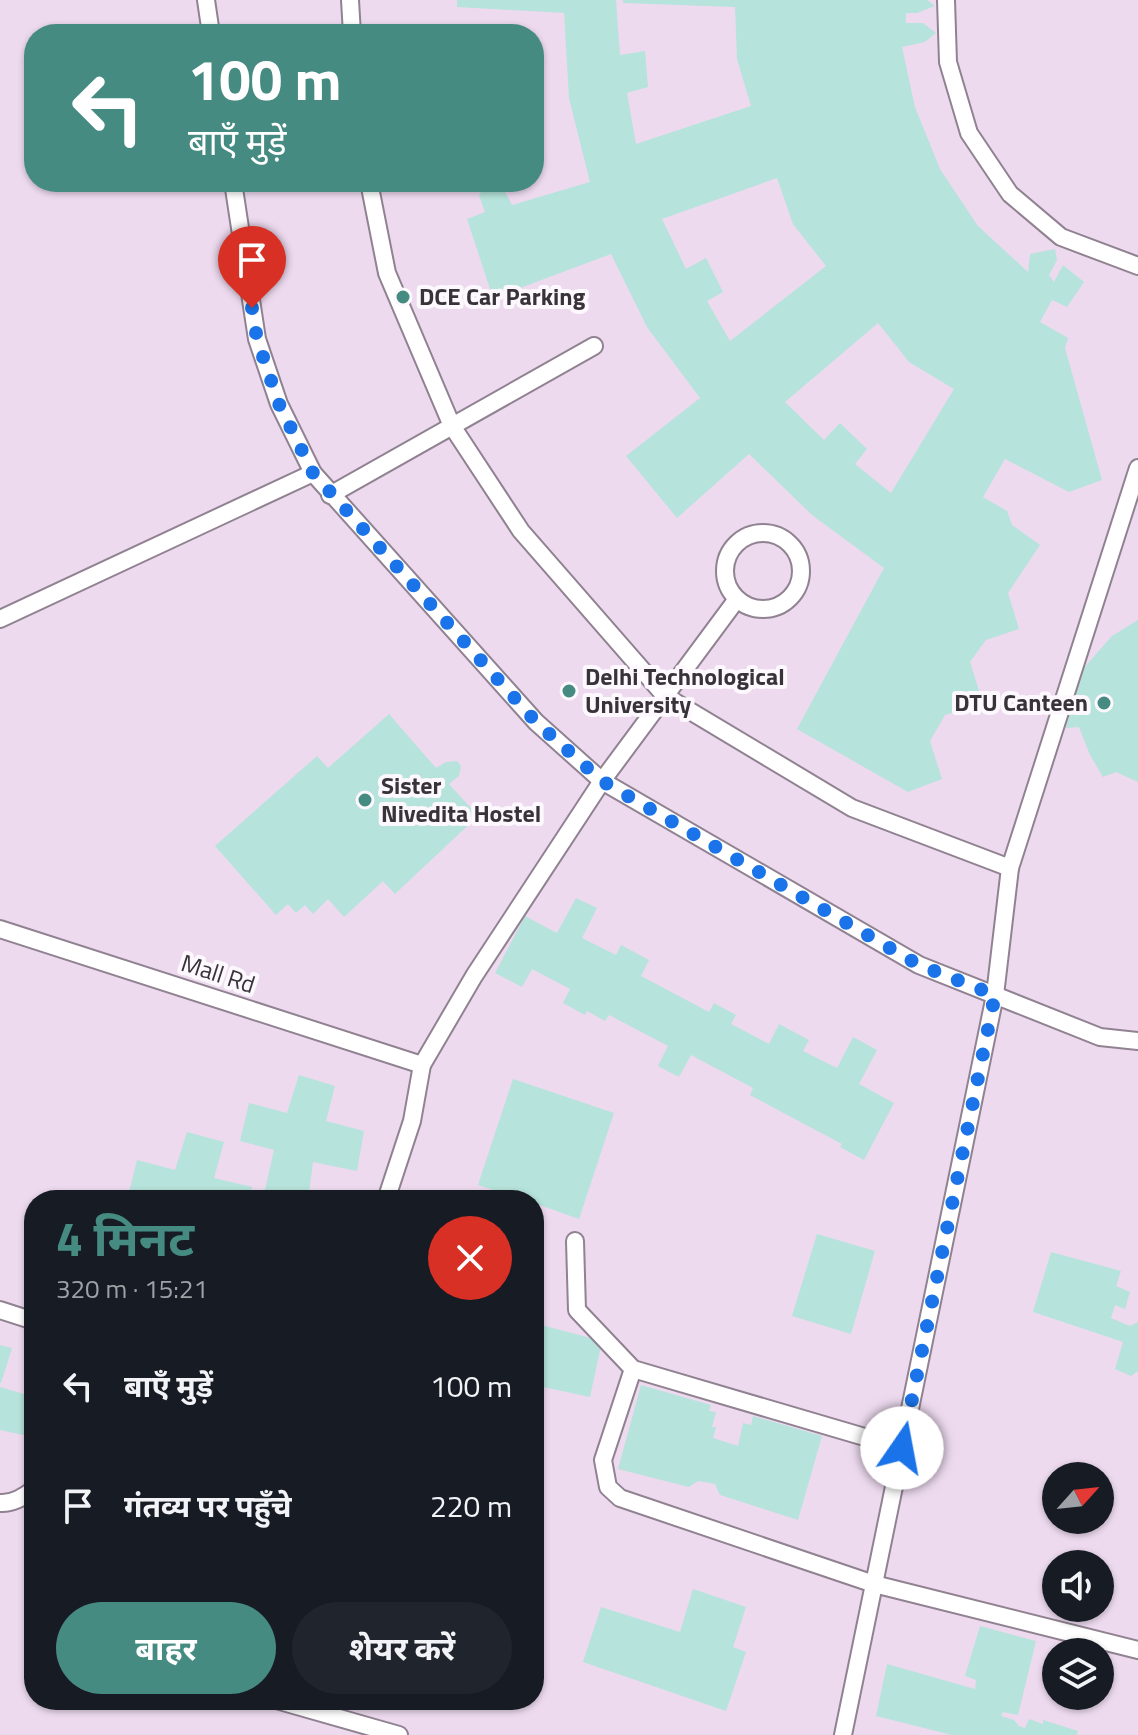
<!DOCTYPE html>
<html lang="hi">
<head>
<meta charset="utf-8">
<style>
	body { margin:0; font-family:"Titillium Web","Noto Sans Devanagari",sans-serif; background:#20242c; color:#f1f3f6; height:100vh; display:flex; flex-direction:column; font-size:30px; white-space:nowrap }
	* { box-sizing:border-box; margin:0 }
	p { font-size:26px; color:#9ea1a6 }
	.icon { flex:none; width:44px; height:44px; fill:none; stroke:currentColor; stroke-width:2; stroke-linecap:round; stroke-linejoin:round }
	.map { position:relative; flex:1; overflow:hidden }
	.drawer { position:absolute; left:24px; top:1190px; width:520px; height:520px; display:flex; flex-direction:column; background:#171b24; border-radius:32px; box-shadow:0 2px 6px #0004 }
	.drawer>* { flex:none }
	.hud { position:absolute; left:24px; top:24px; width:520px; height:168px; border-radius:32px; box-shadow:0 2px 6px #0004; background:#468b81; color:#fff; overflow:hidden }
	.needle { width:52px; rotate:63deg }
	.tools { position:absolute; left:1042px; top:1462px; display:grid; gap:16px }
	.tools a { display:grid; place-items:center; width:72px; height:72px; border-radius:50%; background:#171b24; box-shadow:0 2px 6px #0004; font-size:40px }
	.pin { position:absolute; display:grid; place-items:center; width:68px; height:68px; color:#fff; margin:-82px -34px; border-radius:50% 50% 50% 0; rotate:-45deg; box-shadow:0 0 8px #0007 }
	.pin .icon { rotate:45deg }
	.me { position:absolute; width:88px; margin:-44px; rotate:12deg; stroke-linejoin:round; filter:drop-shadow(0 0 6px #0008) }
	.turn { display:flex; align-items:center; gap:28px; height:168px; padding:0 32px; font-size:36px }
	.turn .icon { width:104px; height:104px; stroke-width:2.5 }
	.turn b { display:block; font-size:56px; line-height:68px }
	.round { display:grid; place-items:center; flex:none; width:84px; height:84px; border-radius:42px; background:#20242c }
	.head { display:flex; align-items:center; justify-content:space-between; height:136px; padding:0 32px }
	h1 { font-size:48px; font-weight:700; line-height:60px; color:#468b81 }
	.primary-button { display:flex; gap:16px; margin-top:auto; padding:16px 32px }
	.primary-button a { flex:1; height:92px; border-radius:48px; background:#468b81; color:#fff; font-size:32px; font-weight:700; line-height:92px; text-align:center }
	.primary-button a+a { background:#20242c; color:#f1f3f6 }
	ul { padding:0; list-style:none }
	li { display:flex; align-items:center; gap:24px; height:120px; padding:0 32px }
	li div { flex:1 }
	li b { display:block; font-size:30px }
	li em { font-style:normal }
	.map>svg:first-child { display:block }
	.built { fill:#eddaef; fill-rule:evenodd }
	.building { fill:#b6e3db; fill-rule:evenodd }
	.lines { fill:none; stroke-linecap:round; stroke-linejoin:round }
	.lane-casing { stroke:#908291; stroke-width:20 }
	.lane { stroke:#fff; stroke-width:16 }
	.route { stroke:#1a73e8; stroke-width:14; stroke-dasharray:0 25.2 }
	.poi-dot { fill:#468b81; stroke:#fdf7fe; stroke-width:3 }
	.labels { text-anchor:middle; stroke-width:8; stroke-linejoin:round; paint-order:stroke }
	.poi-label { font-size:24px; font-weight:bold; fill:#383339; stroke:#fdf7fe; text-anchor:start }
	.street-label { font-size:24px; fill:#383339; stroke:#fdf7fe }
</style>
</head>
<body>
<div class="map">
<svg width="1138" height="1735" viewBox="0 0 1138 1735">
	<rect width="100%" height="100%" fill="#f6e7f7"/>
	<path class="built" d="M0 0H1138V1735H0ZM34 34H534V182H34ZM34 1200H534V1700H34ZM1056 1476H1100V1520H1056ZM1056 1564H1100V1608H1056ZM1056 1652H1100V1696H1056Z"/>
	<g class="building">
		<path d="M457 0H616L620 55 645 51 648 87 627 93 636 144 751 106 737 59 735 7 623 3V0H927L935 6 917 13H906V23H923L936 33 925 42 902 47 915 107 940 169 978 226 1028 272 1030 254 1055 249 1057 260 1049 275 1054 282 1063 265 1084 282 1067 307 1052 300 1040 322 1068 338 1065 348 1102 480 1069 492 1005 459 983 497 1007 511 1012 525 1040 545 1008 593 1019 629 986 640 970 662 983 703 945 715 930 741 942 779 908 792 797 729 884 568 812 515 749 454 677 518 626 456 700 398 647 327 611 254 493 298 467 219 485 212 479 195 487 182H500L512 205 590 182 569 98 564 13 457 7ZM777 178 793 224 826 266 730 341 707 301 723 292 706 258 686 269 662 219ZM878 323 909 362 954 389 891 493 855 464 867 449 840 423 824 440 785 402Z"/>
		<path d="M1138 620V782L1116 772 1103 777 1090 755 1079 727 1066 728 1075 678 1112 636Z"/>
		<path d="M389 714 436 768 446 762 457 761 461 766 459 776 449 784 478 816 395 894 383 881 344 917 328 899 313 914 305 905 296 913 288 904 276 915 215 846 317 756 328 768Z"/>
		<path d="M576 898 597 908 582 938 616 955 621 945 649 960 641 976 709 1012 714 1003 736 1015 731 1024 769 1044 779 1024 809 1040 803 1051 837 1068 853 1037 877 1050 859 1084 894 1103 864 1160 840 1147 842 1144 750 1095 753 1088 691 1055 679 1077 658 1066 668 1046 609 1015 605 1021 587 1011 585 1015 563 1003 570 989 532 969 522 987 495 973 525 916 557 933Z"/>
		<path d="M299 1075 335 1086 326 1121 364 1131 357 1171 313 1162 308 1200H288L264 1194 274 1150 240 1141 249 1103 287 1113Z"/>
		<path d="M513 1079 614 1113 579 1219 534 1203V1200H524L478 1185Z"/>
		<path d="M187 1132 224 1142 214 1178 252 1187 250 1200H138L128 1197 137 1160 175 1170Z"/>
		<path d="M817 1234 875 1251 851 1334 792 1316Z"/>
		<path d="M1051 1252 1121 1271 1116 1286 1130 1292 1125 1309 1115 1305 1111 1318 1130 1326 1138 1322V1371L1131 1376 1115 1369 1123 1342 1033 1312Z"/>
		<path d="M534 1261 540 1263 537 1287 534 1288Z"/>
		<path d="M534 1323 602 1341 590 1397 534 1385Z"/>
		<path d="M0 1345 12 1348 1 1383H0Z"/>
		<path d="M641 1385 711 1405 709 1411 716 1412 712 1427H716L713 1438 738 1446 743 1423 751 1425 753 1416 822 1436 798 1520 720 1495 715 1484 698 1481 689 1487 618 1469Z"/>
		<path d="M0 1387 34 1397V1416L28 1436 0 1430Z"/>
		<path d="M534 1579 544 1583 535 1624 534 1623Z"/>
		<path d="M693 1589 746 1607 733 1647 746 1652 726 1711 583 1662 601 1607 680 1632Z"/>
		<path d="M980 1626 1036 1641 1018 1715 1003 1712 1001 1716 1014 1720 1019 1726 1025 1728 1029 1719 1043 1724V1720L1078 1731 1077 1735H952L876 1716 887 1664 975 1689 976 1680 965 1676Z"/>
	</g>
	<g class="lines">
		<g class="lane-casing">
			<g id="lane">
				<path d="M206 0 211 34"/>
				<path d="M350 0 352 34"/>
				<path d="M946 0 948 62 969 133 1010 194 1061 237 1138 266"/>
				<path d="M534 97V101"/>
				<path d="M233 182 257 339 279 404 313 473 536 722 602 781 919 965 1100 1037 1138 1041"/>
				<path d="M369 182 387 273 452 426 521 531 665 696 852 808 1010 868"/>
				<path d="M330 495 594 346"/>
				<circle cx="763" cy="571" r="38"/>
				<path d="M0 619 313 473"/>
				<path d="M0 929 422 1065"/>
				<path d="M386 1200 412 1121 422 1065 474 976 602 781 737 599"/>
				<path d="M575 1241 577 1310 633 1369 902 1448"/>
				<path d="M0 1310 34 1321"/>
				<path d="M633 1369 603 1460 608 1487 620 1498 874 1584 1138 1650"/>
				<path d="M0 1503C13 1504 24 1497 34 1489"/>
				<path d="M276 1700 399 1735"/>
				<path d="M843 1735 995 995 1010 868 1138 468"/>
			</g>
		</g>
		<use href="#lane" class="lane"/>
	</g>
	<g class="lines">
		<path class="route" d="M252 308 257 339 279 404 313 473 536 722 602 781 919 965 995 995 902 1448"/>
	</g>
	<g class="poi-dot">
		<circle cx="403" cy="297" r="8"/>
		<circle cx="569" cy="691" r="8"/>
		<circle cx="1104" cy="703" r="8"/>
		<circle cx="365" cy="800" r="8"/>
	</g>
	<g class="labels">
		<g class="poi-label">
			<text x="419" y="305">DCE Car Parking</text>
			<text x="585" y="685">Delhi Technological<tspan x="585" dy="28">University</tspan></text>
			<text x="1088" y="711" text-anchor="end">DTU Canteen</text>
			<text x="381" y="794">Sister<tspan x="381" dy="28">Nivedita Hostel</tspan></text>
		</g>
		<g class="street-label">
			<text transform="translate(218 974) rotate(18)" y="8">Mall Rd</text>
		</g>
	</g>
</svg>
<div class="tools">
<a><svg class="needle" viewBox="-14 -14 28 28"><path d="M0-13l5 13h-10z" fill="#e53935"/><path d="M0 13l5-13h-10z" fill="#9ea1a6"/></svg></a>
<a><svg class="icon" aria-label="sound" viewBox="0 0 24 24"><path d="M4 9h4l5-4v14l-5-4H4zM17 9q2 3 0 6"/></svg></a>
<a><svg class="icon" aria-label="layers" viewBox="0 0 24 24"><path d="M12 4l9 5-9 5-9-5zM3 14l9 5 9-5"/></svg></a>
</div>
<div class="pin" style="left:252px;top:308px;background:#d93025"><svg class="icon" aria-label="arrive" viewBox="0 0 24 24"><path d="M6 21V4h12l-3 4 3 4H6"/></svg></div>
<svg class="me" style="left:902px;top:1448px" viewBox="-20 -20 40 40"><circle r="19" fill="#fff"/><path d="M0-13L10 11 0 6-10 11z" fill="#1a73e8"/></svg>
<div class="hud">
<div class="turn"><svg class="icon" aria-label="left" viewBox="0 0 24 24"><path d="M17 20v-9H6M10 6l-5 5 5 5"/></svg><div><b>100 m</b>बाएँ मुड़ें</div></div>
</div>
<section class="drawer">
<div class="head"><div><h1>4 मिनट</h1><p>320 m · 15:21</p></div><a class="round" style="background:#d93025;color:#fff"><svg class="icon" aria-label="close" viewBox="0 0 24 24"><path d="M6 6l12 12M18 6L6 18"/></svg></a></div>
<ul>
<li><svg class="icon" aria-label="left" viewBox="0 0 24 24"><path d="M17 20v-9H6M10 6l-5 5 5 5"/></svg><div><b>बाएँ मुड़ें</b></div><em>100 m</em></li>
<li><svg class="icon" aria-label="arrive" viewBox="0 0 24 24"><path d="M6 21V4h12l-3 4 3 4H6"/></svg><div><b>गंतव्य पर पहुँचे</b></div><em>220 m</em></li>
</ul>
<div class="primary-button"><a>बाहर</a><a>शेयर करें</a></div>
</section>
</div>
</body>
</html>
